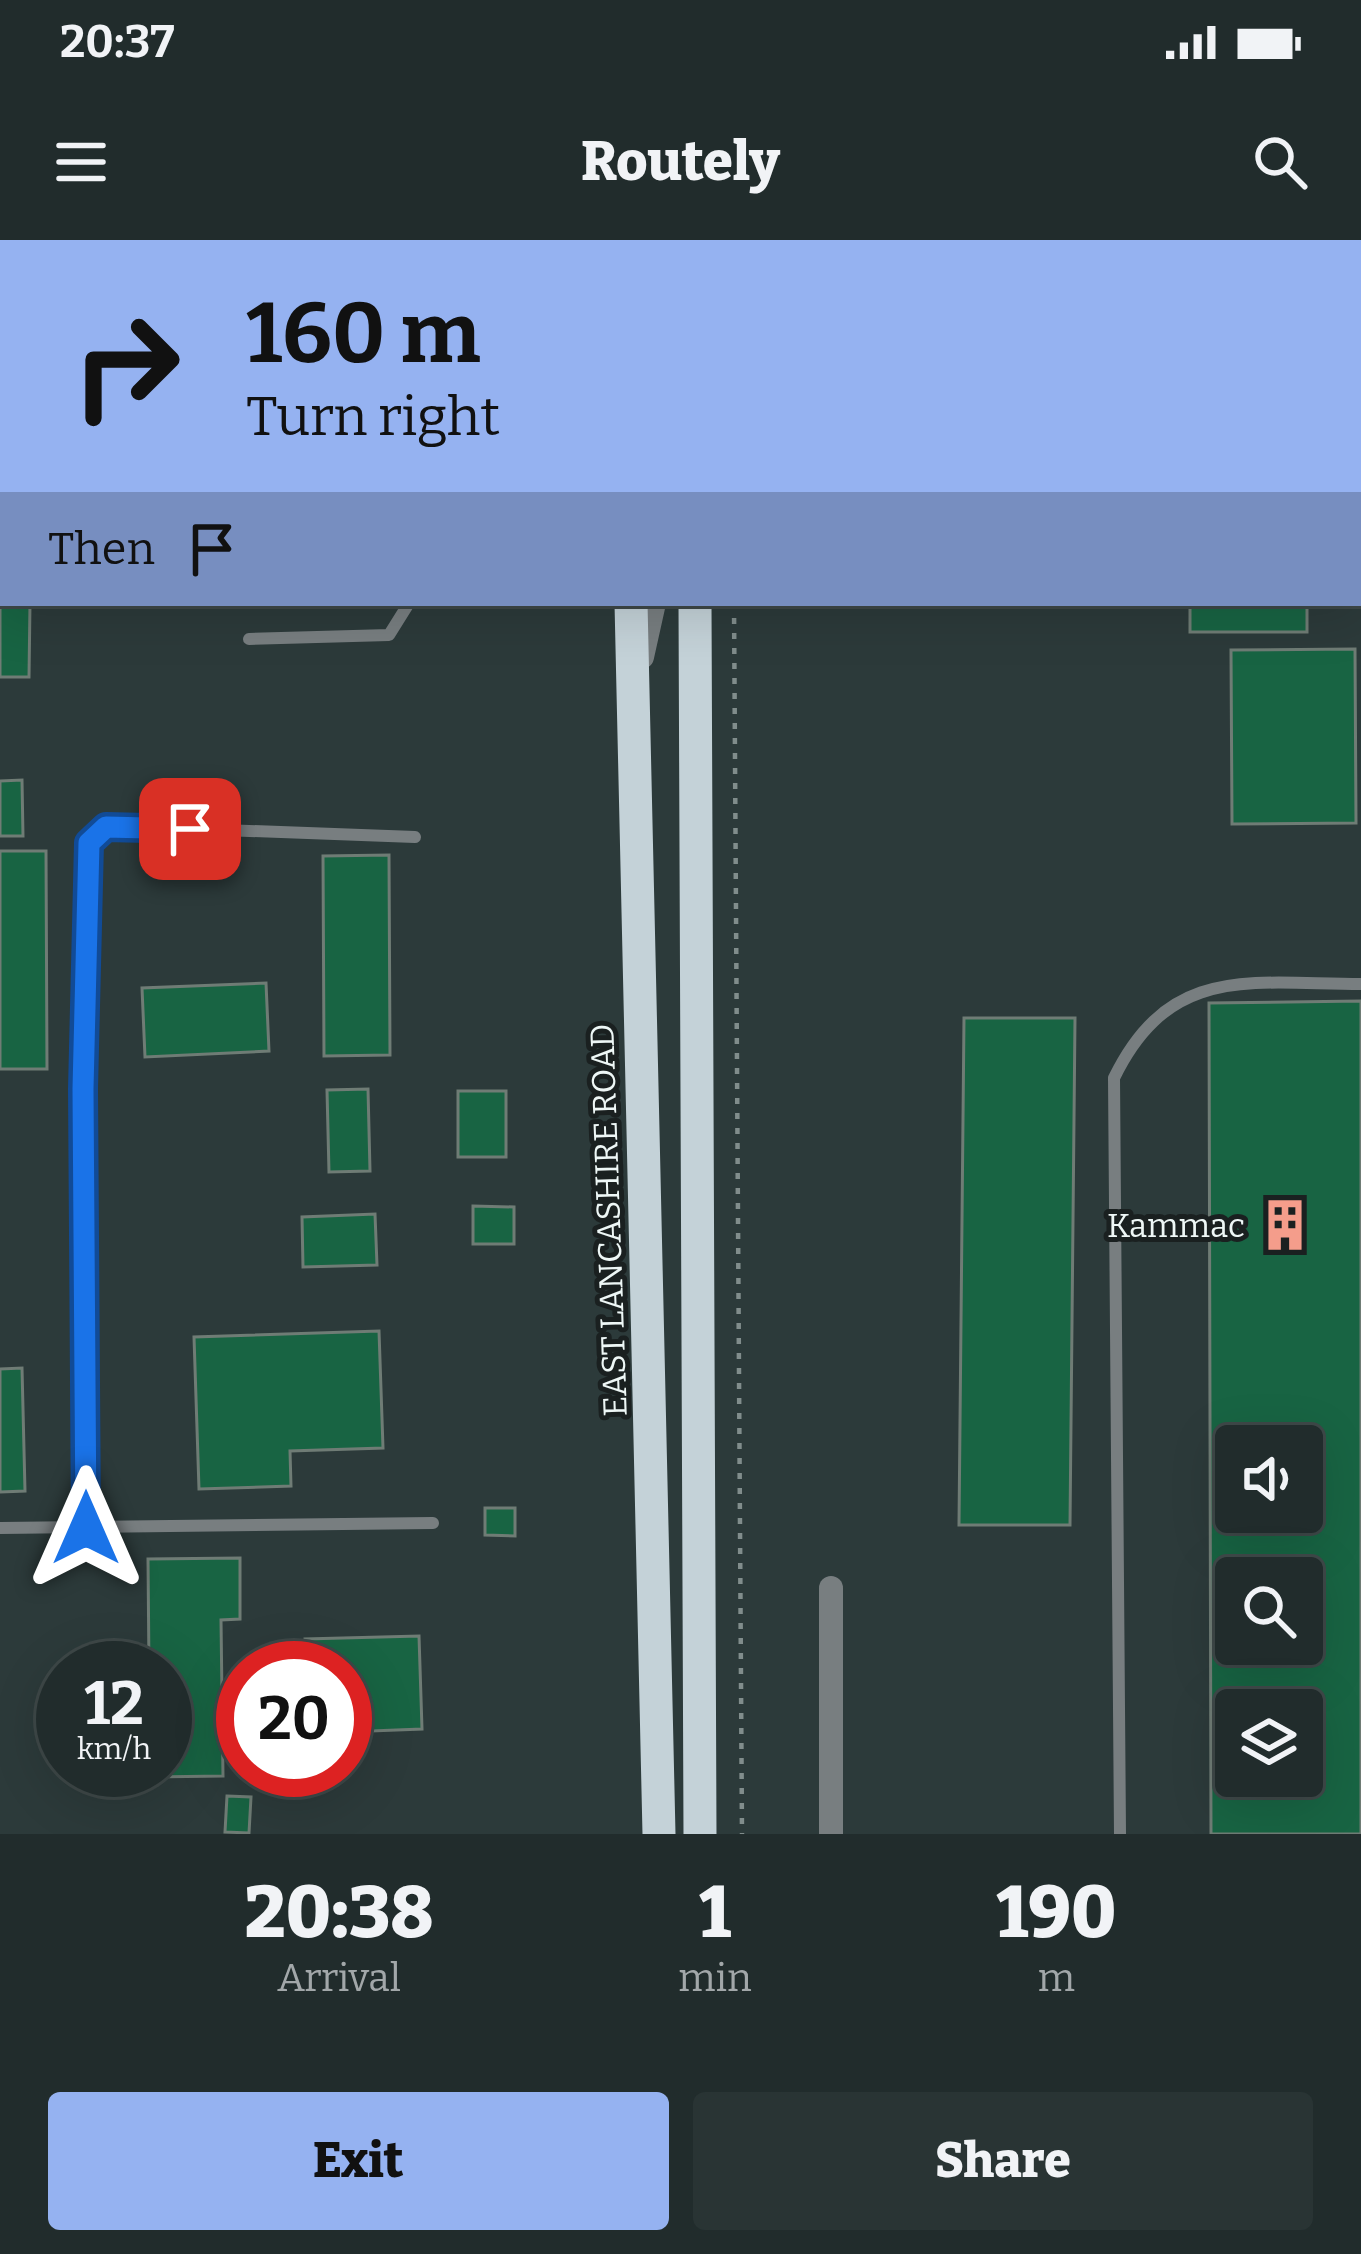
<!DOCTYPE html>
<html lang="en">
<head>
<meta charset="utf-8">
<style>
	body { margin:0; font-family:Bitter,serif; background:#293434; color:#f1f3f6; height:100vh; display:flex; flex-direction:column; font-size:45px; white-space:nowrap }
	* { box-sizing:border-box; margin:0 }
	p { font-size:39px; color:#a2a7a9 }
	.icon { flex:none; width:66px; height:66px; fill:none; stroke:currentColor; stroke-width:2; stroke-linecap:round; stroke-linejoin:round }
	.map { position:relative; height:1594px; overflow:hidden }
	.drawer { display:flex; flex-direction:column; background:#212c2c; flex:1 }
	.drawer>* { flex:none }
	.banner { position:absolute; left:0px; top:0px; width:1362px; height:366px; box-shadow:0 12px 48px #0002,0 0 0 3px #3e4848; background:#95b2f1; color:#111; overflow:hidden }
	.buttons { position:absolute; left:1215px; top:1185px; display:grid; gap:24px }
	.buttons a { display:grid; place-items:center; width:108px; height:108px; border-radius:12px; background:#212c2c; box-shadow:0 12px 48px #0002,0 0 0 3px #3e4848; font-size:60px }
	.speed { position:absolute; left:36px; top:1401px; display:flex; gap:24px; font-size:60px; font-weight:700; text-align:center }
	.speed>* { display:grid; place-content:center; width:156px; height:156px; border-radius:50%; background:#212c2c; box-shadow:0 12px 48px #0002,0 0 0 3px #3e4848; line-height:1 }
	.speed small { font-size:30px; font-weight:400 }
	.speed .limit { border:18px solid #d22; background:#fff; color:#111 }
	.pin { position:absolute; display:grid; place-items:center; width:102px; height:102px; color:#fff; margin:-51px; border-radius:24px; box-shadow:0 6px 18px #0006 }
	.me { position:absolute; width:132px; margin:-66px; rotate:0deg; stroke-linejoin:round; filter:drop-shadow(0 0 9px #0008) }
	.turn { display:flex; align-items:center; gap:42px; height:252px; padding:0 48px; font-size:54px }
	.turn .icon { width:156px; height:156px; stroke-width:2.5 }
	.turn b { display:block; font-size:84px; line-height:102px }
	.then { display:flex; align-items:center; height:114px; padding:0 48px; background:#0003; gap:24px; font-size:45px }
	.eta { display:flex; justify-content:space-evenly; align-items:center; height:204px; text-align:center }
	.eta b { font-size:72px; font-weight:800; line-height:84px }
	.action { display:flex; gap:24px; margin-top:auto; padding:24px 48px }
	.action a { flex:1; height:138px; border-radius:12px; background:#95b2f1; color:#111; font-size:48px; font-weight:800; line-height:138px; text-align:center }
	.action a+a { background:#293434; color:#f1f3f6 }
	.status { display:flex; justify-content:space-between; align-items:center; height:84px; padding:0 60px; background:#212c2c; direction:ltr }
	.status svg { height:33px; fill:currentColor }
	header { display:flex; justify-content:space-between; align-items:center; height:156px; padding:0 48px; background:#212c2c; font-size:54px; font-weight:800 }
	.map>svg:first-child { display:block }
	.building { fill:#186443; stroke:#6f7c75; stroke-width:3; fill-rule:evenodd }
	.lines { fill:none; stroke-linecap:round; stroke-linejoin:round }
	.path { stroke:#818d8c; stroke-width:4.5; stroke-dasharray:6 9; stroke-linecap:butt }
	.service { stroke:#787e80; stroke-width:12 }
	.minor { stroke:#787e80; stroke-width:24 }
	.trunk { stroke:#c4d2d8; stroke-width:33 }
	.route-casing { stroke:#114b97; stroke-width:30 }
	.route { stroke:#1a73e8; stroke-width:21 }
	.labels { text-anchor:middle; stroke-width:10; stroke-linejoin:round; paint-order:stroke }
	.street-label { font-size:33px; fill:#eef7f6; stroke:#1a2020 }
	.poi-label { font-size:33px; fill:#eef7f6; stroke:#1a2020; text-anchor:end }
</style>
</head>
<body>
<div class="status"><b>20:37</b><svg viewBox="0 0 49 12"><path d="M0 12V9h3v3zM5 12V6h3v6zM10 12V3h3v9zM15 12V0h3v12zM26 1h20v11H26zM47 4h2v5h-2z"/></svg></div>
<header><svg class="icon" aria-label="menu" viewBox="0 0 24 24"><path d="M4 6h16M4 12h16M4 18h16"/></svg>Routely<svg class="icon" aria-label="search" viewBox="0 0 24 24"><circle cx="10" cy="10" r="6"/><path d="M15 15l6 6"/></svg></header>
<div class="map">
<svg width="1361" height="1594" viewBox="0 0 1361 1594">
	<rect width="100%" height="100%" fill="#2c3a3a"/>
	<g class="building">
		<path d="M0 0H34L3 3V146Z"/>
		<rect x="85" y="0" width="258" height="3"/>
		<path d="M1150 0H1361V39L1359 3Z"/>
		<path d="M0 174 3 363H30L29 437H0Z"/>
		<rect x="1190" y="363" width="117" height="29"/>
		<path d="M1355 409 1356 583 1232 584 1231 410Z"/>
		<path d="M22 540 23 596H0V541Z"/>
		<path d="M0 611H46L47 829H0Z"/>
		<path d="M389 615 390 815 324 816 323 616Z"/>
		<path d="M266 743 269 811 145 817 142 748Z"/>
		<path d="M1361 761V1594H1211L1209 763ZM1236 1206H1302V1272H1236ZM1236 1338H1302V1404H1236ZM1236 1470H1302V1536H1236Z"/>
		<path d="M964 778H1075L1070 1285H959Z"/>
		<path d="M368 849 370 931 329 932 327 850Z"/>
		<rect x="458" y="851" width="48" height="66"/>
		<path d="M473 966 514 967V1004H473Z"/>
		<path d="M375 974 377 1025 303 1027 302 977Z"/>
		<path d="M379 1091 383 1208 290 1211 291 1246 199 1249 194 1097Z"/>
		<path d="M22 1128 25 1251 0 1252V1129Z"/>
		<path d="M485 1268H515V1296L485 1295Z"/>
		<path d="M240 1318V1379L221 1380 223 1536 150 1537V1530H165V1428H149L148 1319Z"/>
		<path d="M419 1396 422 1489 345 1492V1428H306L305 1399Z"/>
		<path d="M227 1556 251 1557 249 1593 225 1592Z"/>
	</g>
	<g class="lines">
		<g class="path">
			<path d="M733 3V0"/>
			<path d="M734 363 742 1594"/>
		</g>
		<g class="service">
			<path d="M440 0V3"/>
			<path d="M1359 125H1361"/>
			<path d="M1359 272H1361"/>
			<path d="M249 399 389 395 409 363"/>
			<path d="M0 1288 433 1283"/>
			<path d="M86 1288 83 849 89 603 95 592 115 586 415 597"/>
			<path d="M1120 1594 1114 838C1170 723 1252 744 1361 744"/>
		</g>
		<g class="minor">
			<path d="M658 3V0"/>
			<path d="M642 417 654 363"/>
			<path d="M831 1348V1594"/>
		</g>
		<g class="trunk">
			<path d="M629 0 630 3"/>
			<path d="M694 0V3"/>
			<path d="M631 363 659 1594"/>
			<path d="M695 363 700 1594"/>
		</g>
	</g>
	<g class="lines">
		<g class="route-casing">
			<path id="route" d="M86 1288 83 849 89 603 106 587 190 589"/>
		</g>
		<use href="#route" class="route"/>
	</g>
	<defs>
		<g id="building-bare" transform="scale(4.14)"><path d="M-4-6H4V6H1V3H-1V6H-4ZM-2.5-4.3h1.7v1.8h-1.7ZM.8-4.3h1.7v1.8H.8ZM-2.5-1h1.7V.8h-1.7ZM.8-1h1.7V.8H.8Z" fill="#f49d8b" stroke="#1a2020" stroke-width="2.5" paint-order="stroke"/></g>
	</defs>
	<g fill-rule="evenodd">
		<use href="#building-bare" x="1285" y="985"/>
	</g>
	<g class="labels">
		<g class="street-label">
			<text transform="translate(608 980) rotate(-92)" y="12">EAST LANCASHIRE ROAD</text>
		</g>
		<g class="poi-label">
			<text x="1245" y="997">Kammac</text>
		</g>
	</g>
</svg>
<div class="buttons">
<a><svg class="icon" aria-label="sound" viewBox="0 0 24 24"><path d="M4 9h4l5-4v14l-5-4H4zM17 9q2 3 0 6"/></svg></a>
<a><svg class="icon" aria-label="search" viewBox="0 0 24 24"><circle cx="10" cy="10" r="6"/><path d="M15 15l6 6"/></svg></a>
<a><svg class="icon" aria-label="layers" viewBox="0 0 24 24"><path d="M12 4l9 5-9 5-9-5zM3 14l9 5 9-5"/></svg></a>
</div>
<div class="speed"><div>12<small>km/h</small></div><div class="limit">20</div></div>
<div class="pin" style="left:190px;top:589px;background:#d93025"><svg class="icon" aria-label="arrive" viewBox="0 0 24 24"><path d="M6 21V4h12l-3 4 3 4H6"/></svg></div>
<svg class="me" style="left:86px;top:1288px" viewBox="-20 -20 40 40"><path d="M0-17L14 15 0 8-14 15z" fill="#1a73e8" stroke="#fff" stroke-width="4"/></svg>
<div class="banner">
<div class="turn"><svg class="icon" aria-label="right" viewBox="0 0 24 24"><path d="M7 20v-9h11M14 6l5 5-5 5"/></svg><div><b>160 m</b>Turn right</div></div>
<div class="then">Then<svg class="icon" aria-label="arrive" viewBox="0 0 24 24"><path d="M6 21V4h12l-3 4 3 4H6"/></svg></div>
</div>
</div>
<section class="drawer">
<div class="eta">
<div><b>20:38</b><p>Arrival</p></div>
<div><b>1</b><p>min</p></div>
<div><b>190</b><p>m</p></div>
</div>
<div class="action"><a>Exit</a><a>Share</a></div>
</section>
</body>
</html>
